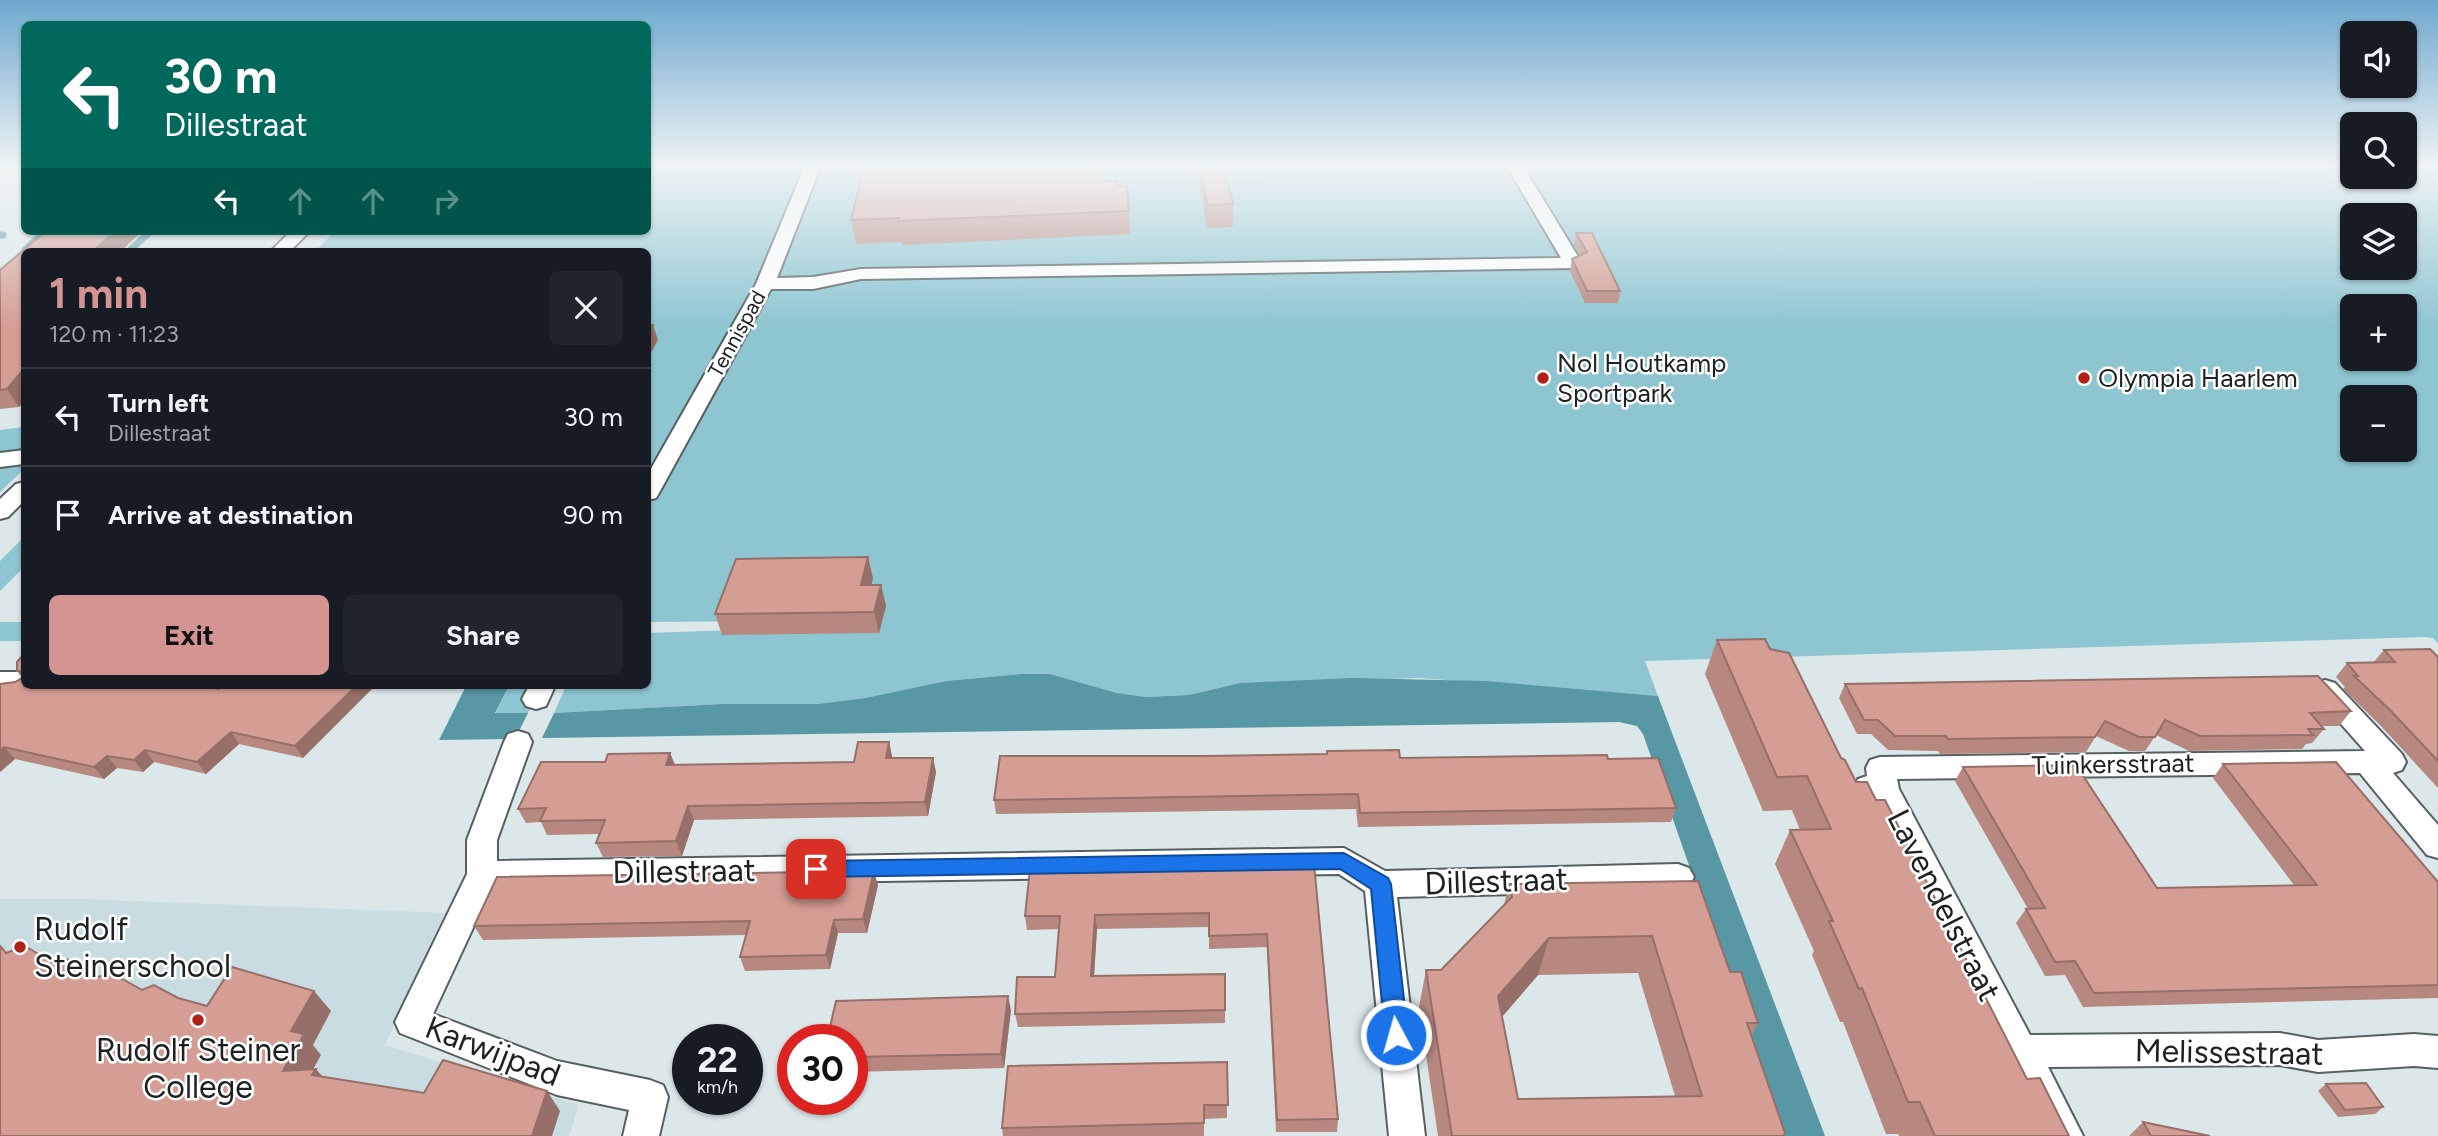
<!DOCTYPE html>
<html lang="en">
<head>
<meta charset="utf-8">
<style>
	body { margin:0; font-family:Figtree,sans-serif; background:#20242c; color:#f1f3f6; height:100vh; display:flex; flex-direction:column; font-size:26px; white-space:nowrap }
	* { box-sizing:border-box; margin:0 }
	p { font-size:23px; color:#9ea1a6 }
	.icon { flex:none; width:38px; height:38px; fill:none; stroke:currentColor; stroke-width:2; stroke-linecap:round; stroke-linejoin:round }
	.map { position:relative; flex:1; overflow:hidden }
	.side { position:absolute; left:21px; top:248px; width:630px; height:441px; display:flex; flex-direction:column; background:#171b24; border-radius:10px; box-shadow:0 2px 5px #0004 }
	.side>* { flex:none }
	.guide { position:absolute; left:21px; top:21px; width:630px; height:214px; border-radius:10px; box-shadow:0 2px 5px #0004; background:#00695c; color:#fff; overflow:hidden }
	.fabs { position:absolute; left:2340px; top:21px; display:grid; gap:14px }
	.fabs a { display:grid; place-items:center; width:77px; height:77px; border-radius:10px; background:#171b24; box-shadow:0 2px 5px #0004; font-size:35px }
	.speed { position:absolute; left:672px; top:1024px; display:flex; gap:14px; font-size:35px; font-weight:700; text-align:center }
	.speed>* { display:grid; place-content:center; width:91px; height:91px; border-radius:50%; background:#171b24; box-shadow:0 2px 5px #0004; line-height:1 }
	.speed small { font-size:18px; font-weight:400 }
	.speed .limit { border:10px solid #d22; background:#fff; color:#111 }
	.pin { position:absolute; display:grid; place-items:center; width:60px; height:60px; color:#fff; margin:-30px; border-radius:14px; box-shadow:0 4px 10px #0006 }
	.me { position:absolute; width:77px; margin:-38px; rotate:354deg; stroke-linejoin:round; filter:drop-shadow(0 0 5px #0008) }
	.turn { display:flex; align-items:center; gap:24px; height:147px; padding:0 28px; font-size:32px }
	.turn .icon { width:91px; height:91px; stroke-width:2.5 }
	.turn b { display:block; font-size:49px; line-height:60px }
	.lanes { display:flex; align-items:center; height:66px; padding:0 28px; background:#0003; justify-content:center; gap:35px; direction:ltr }
	.lanes .off { opacity:.35 }
	.round { display:grid; place-items:center; flex:none; width:74px; height:74px; border-radius:10px; background:#20242c }
	.summary { display:flex; align-items:center; justify-content:space-between; height:119px; padding:0 28px }
	h1 { font-size:42px; font-weight:700; line-height:52px; color:#d49492 }
	.primary-button { display:flex; gap:14px; margin-top:auto; padding:14px 28px }
	.primary-button a { flex:1; height:80px; border-radius:10px; background:#d49492; color:#111; font-size:28px; font-weight:700; line-height:80px; text-align:center }
	.primary-button a+a { background:#20242c; color:#f1f3f6 }
	ul { padding:0; list-style:none }
	li { display:flex; align-items:center; gap:21px; height:98px; padding:0 28px; border-top:2px solid #363941 }
	li div { flex:1 }
	li b { display:block; font-size:26px }
	li em { font-style:normal }
	.map>svg:first-child { display:block }
	.built { fill:#c8dce1 }
	.green { fill:#8dc5d1; fill-rule:evenodd }
	.water { fill:#5897a4 }
	.lines { fill:none; stroke-linecap:round; stroke-linejoin:round }
	.stream { stroke:#5897a4; stroke-width:7 }
	.street-casing { stroke:#566062; stroke-width:4 }
	.street { fill:#fff; fill-rule:evenodd }
	.wall { fill:#b78880; fill-rule:evenodd }
	.shaded-wall { fill:#956f68 }
	.building { fill:#d59e95; stroke:#956f68; stroke-width:2; fill-rule:evenodd }
	.route { fill:#1a73e8; stroke:#114b97; stroke-width:2 }
	.poi-dot { fill:#b12118; stroke:#fff; stroke-width:2.5 }
	.labels { text-anchor:middle; stroke-width:5; stroke-linejoin:round; paint-order:stroke }
	.far-street-label { font-size:21px; fill:#1d2122; stroke:#fff }
	.poi-label { font-size:26px; fill:#1d2122; stroke:#fff; text-anchor:start }
	.street-label { font-size:26px; fill:#1d2122; stroke:#fff }
	.near-street-label { font-size:32px; fill:#1d2122; stroke:#fff }
	.near-poi-label { font-size:32px; fill:#1d2122; stroke:#fff; text-anchor:start }
</style>
</head>
<body>
<div class="map">
<svg width="2438" height="1136" viewBox="0 0 2438 1136">
	<rect width="100%" height="100%" fill="#dbe7e9"/>
	<path class="built" d="M0 899H82L445 913 385 1045 579 1105 569 1136H0Z"/>
	<g class="green">
		<path d="M648 168H2352V177H2404L2405 168H2438V643L2433 638 2424 637 1645 661 1658 696 1420 678 1240 683 1189 695 1146 697 1117 693 1050 674H1020L946 681 865 698 817 704H721L554 713 566 686H648V633L735 630 880 620 648 622V252H314L335 231H648ZM2352 215H2404V268H2352ZM2352 306H2404V359H2352ZM2352 397H2404V450H2352Z"/>
		<path d="M24 427 23 470 0 492V430Z"/>
		<path d="M24 537V567L0 591V561Z"/>
		<rect x="0" y="622" width="24" height="19"/>
		<path d="M509 686H541L528 713 495 714Z"/>
	</g>
	<g class="water">
		<path d="M1020 674H1050L1117 693 1146 697 1189 695 1240 683 1352 678 1485 681 1658 696 1825 1136H1784L1643 734 1637 726 1619 722 542 738 554 713 721 704H817L865 698 946 681Z"/>
		<path d="M466 686H509L495 713H528L515 739 439 740Z"/>
	</g>
	<g class="lines">
		<g class="stream">
			<path d="M0 235H3"/>
			<path d="M25 250 40 236"/>
			<path d="M128 252 151 231"/>
		</g>
		<g class="street-casing">
			<g id="street">
				<path d="M804 168H820L777 278 813 277 861 269 1561 258 1508 168H1524L1582 263 1573 268 861 279 813 289H771L659 493 656 498 648 500V474L756 284Z"/>
				<path d="M291 231H310L289 252H270Z"/>
				<path d="M24 450V464L0 467V453Z"/>
				<path d="M24 482V501L8 517 0 519V499L16 484Z"/>
				<path d="M0 672H24V686H35L24 692H0Z"/>
				<path d="M2325 680 2335 683 2402 754 2406 762 2402 770 2393 773 2438 825V858L2427 855 2360 773 1897 779 1899 789 2030 1035 2280 1033 2318 1040 2414 1034 2438 1036V1068L2414 1066 2318 1072 2280 1065 2048 1067 2083 1136H2046L1875 799 1858 795 1853 787 1858 779 1867 776 1866 768 1870 760 1880 757 2365 751 2311 690 2315 683Z"/>
				<path d="M529 686H555L546 706 536 709 526 706 522 699Z"/>
				<path d="M518 731 528 734 532 742 497 840V861L1344 848 1385 871 1678 864 1689 868 1694 877 1689 886 1678 890 1397 897 1425 1136H1389L1365 891 1339 874 492 887 433 1014 557 1061 650 1080 663 1085 668 1097 659 1136H623L629 1110 557 1095 400 1033 395 1022 467 874V840L504 742 508 734Z"/>
			</g>
		</g>
		<use href="#street" class="street"/>
	</g>
	<g class="wall">
		<path d="M1197 168H1224L1233 204V227L1207 228Z"/>
		<path d="M1102 181 1117 186 1129 211 1130 234 903 245 902 242 856 244 851 220Z"/>
		<path d="M46 231 141 232 120 252H24V401L19 407 0 409V270Z"/>
		<path d="M1576 233 1620 291 1618 303H1585L1570 271 1572 259 1580 255 1574 245Z"/>
		<path d="M873 578 871 585H881L886 606 879 633 722 635 715 614Z"/>
		<path d="M1717 640 1770 649 1856 782 1876 800 2027 1079 2069 1136H1899L1898 1134H1886L1843 1022H1840L1812 955 1814 951 1775 864 1790 830H1800L1792 810 1763 811 1705 674Z"/>
		<path d="M2384 650 2438 657V788L2380 725 2343 689 2345 687 2336 677 2347 663H2373Z"/>
		<path d="M24 654V686L219 689 297 686 303 758 239 744 206 774 154 762 143 772 117 768 104 779 15 759 0 772V684L15 682 22 678 17 671Z"/>
		<path d="M1845 684 2351 711 2339 726H2322L2324 729 2312 743 2306 744 2302 749 2189 751 2156 735 2145 751H2129L2096 736 2086 752 1940 754 1938 751 1888 750 1871 734H1857L1839 698Z"/>
		<path d="M889 742 892 758 936 772 928 816 694 820 682 856 603 857 596 843 599 834 547 835 541 822 526 823 518 809 605 762 670 753 675 765 854 762Z"/>
		<path d="M1327 751 1400 758 1608 759 1676 808 1671 822 1358 827 1356 809 996 814 994 800 1206 756 1327 754Z"/>
		<path d="M2223 764 2438 882V998L2083 1007 2065 975 2045 976 2016 923 2026 909H2028L1955 781 1963 767 2078 768 2157 888 2294 885 2213 778Z"/>
		<path d="M1314 864 1338 1119 1337 1132H1276L1267 947 1209 949V927L1097 929 1094 976 1225 974V1023L1018 1027 1015 1014 1055 977 1059 929 1027 930 1025 916Z"/>
		<path d="M1698 881 1730 972 1758 1023 1752 1035 1783 1136H1438L1419 1007 1426 970H1441L1504 905 1509 884ZM1638 973 1675 1096 1518 1099 1502 1017 1538 975Z"/>
		<path d="M878 885 867 933H838L830 969 745 971 740 957 746 935 483 940 474 926Z"/>
		<path d="M1011 1010 1004 1068 852 1072V1040Z"/>
		<path d="M1227 1062V1118L1204 1119V1136H1003L1002 1128Z"/>
		<path d="M2326 1084 2383 1107 2375 1114 2338 1117 2318 1091Z"/>
		<path d="M2143 1122 2210 1136H2129Z"/>
	</g>
	<g class="shaded-wall">
		<path d="M115 231 141 232 120 252H92Z"/>
		<path d="M653 325 658 340 648 358V335Z"/>
		<path d="M24 369V401L19 407 7 389Z"/>
		<path d="M868 557 873 578 866 606 861 585Z"/>
		<path d="M881 585 886 606 879 633 874 612Z"/>
		<path d="M356 686H375L303 758 295 746Z"/>
		<path d="M231 732 239 744 206 774 197 762Z"/>
		<path d="M889 742 892 756 889 773 886 758Z"/>
		<path d="M4 747 15 759 0 772V751Z"/>
		<path d="M145 750 154 762 143 772 134 760Z"/>
		<path d="M670 753 676 768 666 765Z"/>
		<path d="M107 756 117 768 104 779 94 767Z"/>
		<path d="M933 758 936 772 928 816 925 802Z"/>
		<path d="M688 806 694 820 682 856 676 841Z"/>
		<path d="M874 871 878 885 867 933 863 919Z"/>
		<path d="M1095 915 1097 929 1093 990 1091 976Z"/>
		<path d="M834 920 838 933 830 969 826 955Z"/>
		<path d="M1549 938 1538 975 1488 1033 1498 996Z"/>
		<path d="M314 991 331 1011 313 1045 321 1055 301 1091 283 1071 291 1031Z"/>
		<path d="M1008 996 1011 1010 1004 1068 1001 1054Z"/>
		<path d="M316 1069 334 1090 312 1075Z"/>
		<path d="M547 1091 560 1111 552 1136H532Z"/>
	</g>
	<g class="building">
		<path d="M864 168H1101L1102 181H1117V186H1127L1129 211 899 221V218L851 220Z"/>
		<path d="M1201 168H1224L1233 204 1207 205Z"/>
		<path d="M46 231H115L92 252H24V369L7 389 0 390V270Z"/>
		<path d="M1576 233H1592L1620 291H1587L1572 259 1587 252Z"/>
		<path d="M648 325H653L648 335Z"/>
		<path d="M868 557 861 585H881L874 612 715 614 736 559Z"/>
		<path d="M1765 639 1770 649 1789 653 1841 758 1845 760 1856 782H1867L1876 800H1885L2027 1079 2040 1078 2069 1136H1935L1920 1102H1908L1862 988 1859 989 1829 921H1833L1790 830 1831 829 1807 776 1777 777 1717 640Z"/>
		<path d="M2430 649 2438 657V761L2391 711 2354 676H2358L2347 663 2395 662 2384 650Z"/>
		<path d="M24 654V672L17 671V662Z"/>
		<path d="M2318 676 2351 711 2310 713 2324 729H2308L2313 735 2200 736 2165 720 2155 737H2139L2105 721 2095 737 1948 739 1946 736H1895L1878 720H1864L1845 684Z"/>
		<path d="M24 677V686H205L219 689 222 686H356L295 746 231 732 197 762 145 750 134 760 107 756 94 767 4 747 0 751V684L15 682Z"/>
		<path d="M858 742H889L886 758H933L925 802 688 806 676 841 596 843 605 820 540 821 546 808 518 809 541 762H605L608 754 670 753 666 765 854 762Z"/>
		<path d="M1399 750 1400 758 1607 755 1608 759 1658 758 1676 808 1360 813 1358 794 994 800 1000 756H1206L1327 754V751Z"/>
		<path d="M2336 762 2438 882V985L2094 993 2075 961 2055 962 2026 909 2045 908 1963 767 2079 765 2078 768 2157 888 2317 885 2223 764Z"/>
		<path d="M1314 864 1338 1119 1277 1120 1267 934 1209 936V913L1095 915 1091 976 1225 974V1010L1015 1014 1017 977H1055L1060 916H1025L1030 869Z"/>
		<path d="M874 871 863 919 834 920 826 955 740 957 750 921 474 926 497 877Z"/>
		<path d="M1698 881 1730 972H1741L1758 1023H1747L1785 1133 1783 1136H1452L1426 970H1441L1512 897 1509 884ZM1652 936 1702 1096 1518 1099 1498 996 1549 938Z"/>
		<path d="M0 946 6 953 25 946 55 964 67 959 99 977 110 972 142 990 154 985 178 998 207 1006 232 967 314 991 291 1031 304 1034 283 1071 316 1069 312 1075 424 1093 443 1060 547 1091 532 1136H0Z"/>
		<path d="M1008 996 1001 1054 852 1057V1040H827L836 1001Z"/>
		<path d="M1227 1062 1228 1105H1204V1123L1002 1128 1008 1066Z"/>
		<path d="M2366 1083 2383 1107 2345 1110 2326 1084Z"/>
		<path d="M2143 1122 2210 1136H2151Z"/>
	</g>
	<linearGradient id="sky" x2="0" y2="1"><stop stop-color="#6ea8cd"/><stop offset="0.51" stop-color="#eff4f5"/><stop offset="1" stop-color="#eff4f5" stop-opacity="0"/></linearGradient>
	<rect width="2438" height="327" fill="url(#sky)"/>
	<path class="route" d="M1344 853 1388 878 1391 884 1408 1035 1404 1043 1396 1046 1388 1043 1385 1035 1371 889 1340 869 816 877 808 875 805 869 808 863 816 861Z"/>
	<g class="poi-dot">
		<circle cx="1543" cy="378" r="7"/>
		<circle cx="2084" cy="378" r="7"/>
		<circle cx="20" cy="947" r="7"/>
		<circle cx="198" cy="1020" r="7"/>
	</g>
	<g class="labels">
		<g class="far-street-label">
			<text transform="translate(737 334) rotate(-61)" y="7">Tennispad</text>
		</g>
		<g class="poi-label">
			<text x="1557" y="372">Nol Houtkamp<tspan x="1557" dy="30">Sportpark</tspan></text>
			<text x="2098" y="387">Olympia Haarlem</text>
		</g>
		<g class="street-label">
			<text transform="translate(2113 764) rotate(-1)" y="9">Tuinkersstraat</text>
		</g>
		<g class="near-street-label">
			<text transform="translate(684 871) rotate(-1)" y="11">Dillestraat</text>
			<text transform="translate(1496 881) rotate(-2)" y="11">Dillestraat</text>
			<text transform="translate(1944 905) rotate(63)" y="11">Lavendelstraat</text>
			<text transform="translate(493 1051) rotate(21)" y="11">Karwijpad</text>
			<text transform="translate(2229 1052) rotate(1)" y="11">Melissestraat</text>
		</g>
		<g class="near-poi-label">
			<text x="34" y="940">Rudolf<tspan x="34" dy="37">Steinerschool</tspan></text>
			<text x="198" y="1061" text-anchor="middle">Rudolf Steiner<tspan x="198" dy="37">College</tspan></text>
		</g>
	</g>
</svg>
<div class="fabs">
<a><svg class="icon" aria-label="sound" viewBox="0 0 24 24"><path d="M4 9h4l5-4v14l-5-4H4zM17 9q2 3 0 6"/></svg></a>
<a><svg class="icon" aria-label="search" viewBox="0 0 24 24"><circle cx="10" cy="10" r="6"/><path d="M15 15l6 6"/></svg></a>
<a><svg class="icon" aria-label="layers" viewBox="0 0 24 24"><path d="M12 4l9 5-9 5-9-5zM3 14l9 5 9-5"/></svg></a>
<a>+</a>
<a>−</a>
</div>
<div class="speed"><div>22<small>km/h</small></div><div class="limit">30</div></div>
<div class="pin" style="left:816px;top:869px;background:#d93025"><svg class="icon" aria-label="arrive" viewBox="0 0 24 24"><path d="M6 21V4h12l-3 4 3 4H6"/></svg></div>
<svg class="me" style="left:1396px;top:1035px" viewBox="-20 -20 40 40"><circle r="17" fill="#1a73e8" stroke="#fff" stroke-width="3"/><path d="M0-11L8 9 0 5-8 9z" fill="#fff"/></svg>
<div class="guide">
<div class="turn"><svg class="icon" aria-label="left" viewBox="0 0 24 24"><path d="M17 20v-9H6M10 6l-5 5 5 5"/></svg><div><b>30 m</b>Dillestraat</div></div>
<div class="lanes"><svg class="icon" aria-label="left" viewBox="0 0 24 24"><path d="M17 20v-9H6M10 6l-5 5 5 5"/></svg><svg class="icon off" aria-label="ahead" viewBox="0 0 24 24"><path d="M12 20V5M6 11l6-6 6 6"/></svg><svg class="icon off" aria-label="ahead" viewBox="0 0 24 24"><path d="M12 20V5M6 11l6-6 6 6"/></svg><svg class="icon off" aria-label="right" viewBox="0 0 24 24"><path d="M7 20v-9h11M14 6l5 5-5 5"/></svg></div>
</div>
<section class="side">
<div class="summary"><div><h1>1 min</h1><p>120 m · 11:23</p></div><a class="round"><svg class="icon" aria-label="close" viewBox="0 0 24 24"><path d="M6 6l12 12M18 6L6 18"/></svg></a></div>
<ul>
<li><svg class="icon" aria-label="left" viewBox="0 0 24 24"><path d="M17 20v-9H6M10 6l-5 5 5 5"/></svg><div><b>Turn left</b><p>Dillestraat</p></div><em>30 m</em></li>
<li><svg class="icon" aria-label="arrive" viewBox="0 0 24 24"><path d="M6 21V4h12l-3 4 3 4H6"/></svg><div><b>Arrive at destination</b></div><em>90 m</em></li>
</ul>
<div class="primary-button"><a>Exit</a><a>Share</a></div>
</section>
</div>
</body>
</html>
